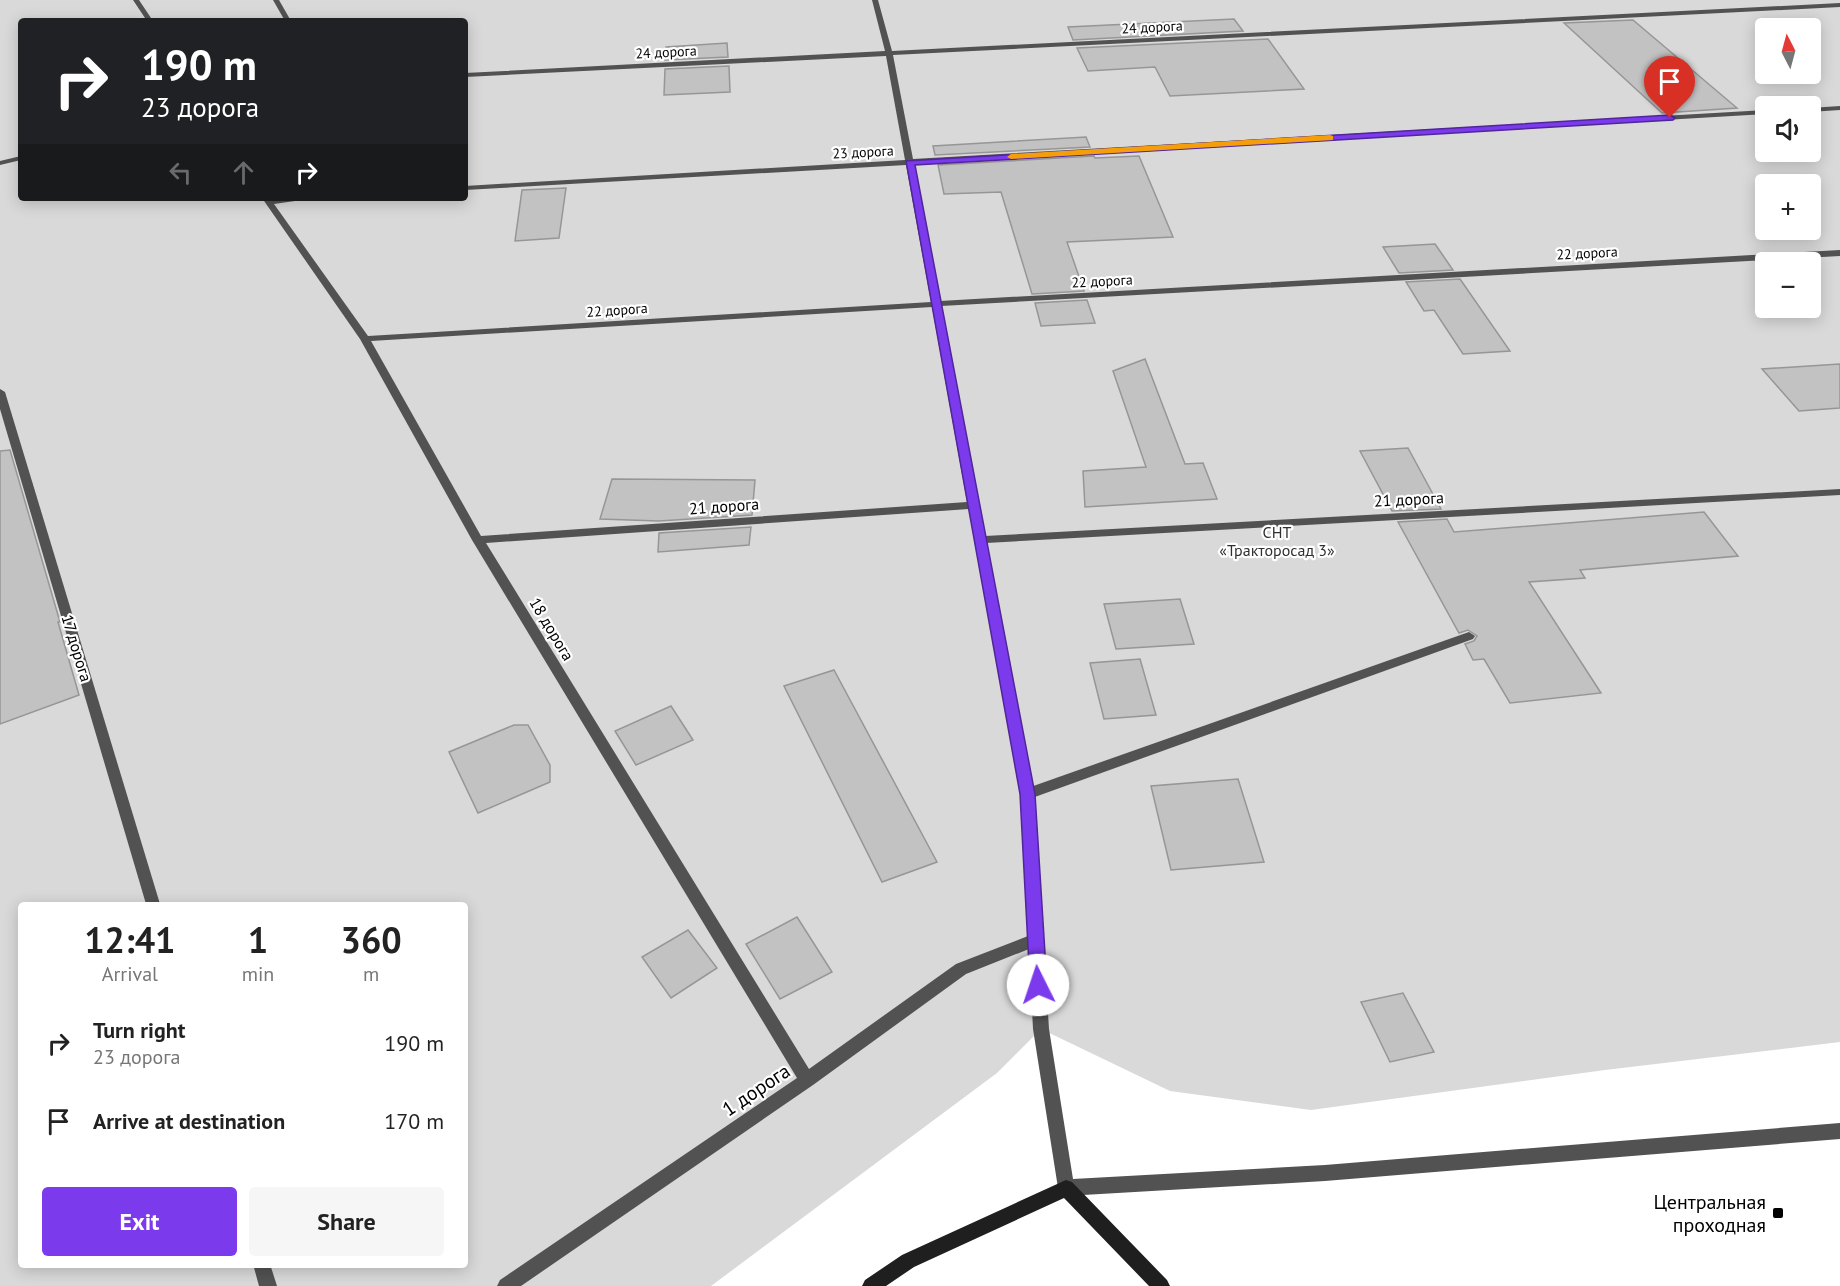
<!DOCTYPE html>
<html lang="en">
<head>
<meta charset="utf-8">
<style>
	body { margin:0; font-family:"PT Sans",sans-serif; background:#f6f6f6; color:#222; height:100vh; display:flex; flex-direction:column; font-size:22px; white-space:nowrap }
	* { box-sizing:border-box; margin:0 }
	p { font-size:20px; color:#767676 }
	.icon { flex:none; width:33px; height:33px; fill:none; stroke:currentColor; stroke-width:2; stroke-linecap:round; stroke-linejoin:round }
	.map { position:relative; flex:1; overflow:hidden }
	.panel { position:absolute; left:18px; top:902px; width:450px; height:366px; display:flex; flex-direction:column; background:#fff; border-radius:6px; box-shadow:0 3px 15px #0003 }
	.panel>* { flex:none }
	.guide { position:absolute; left:18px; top:18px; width:450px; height:183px; border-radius:6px; box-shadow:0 3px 15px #0003; background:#202124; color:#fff; overflow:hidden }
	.needle { width:39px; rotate:354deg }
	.buttons { position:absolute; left:1755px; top:18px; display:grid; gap:12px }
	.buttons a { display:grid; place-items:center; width:66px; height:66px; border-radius:6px; background:#fff; box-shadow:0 3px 15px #0003; font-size:30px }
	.pin { position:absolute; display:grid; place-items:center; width:51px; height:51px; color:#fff; margin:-62px -26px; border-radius:50% 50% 50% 0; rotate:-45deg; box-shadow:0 0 6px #0007 }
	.pin .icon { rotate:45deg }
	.me { position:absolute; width:66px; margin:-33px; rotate:356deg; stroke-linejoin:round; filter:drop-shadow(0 0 4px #0008) }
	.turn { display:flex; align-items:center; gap:21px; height:126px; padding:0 24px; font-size:27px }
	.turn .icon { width:78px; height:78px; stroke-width:2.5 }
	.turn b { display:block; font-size:42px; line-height:51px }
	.lanes { display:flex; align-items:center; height:57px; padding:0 24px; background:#0003; justify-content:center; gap:30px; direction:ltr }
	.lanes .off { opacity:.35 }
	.eta { display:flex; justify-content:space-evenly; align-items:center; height:102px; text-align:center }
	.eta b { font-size:36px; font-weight:800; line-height:42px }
	.cta { display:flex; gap:12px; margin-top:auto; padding:12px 24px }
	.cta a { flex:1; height:69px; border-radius:6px; background:#7c3aed; color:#fff; font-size:24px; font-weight:800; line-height:69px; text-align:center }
	.cta a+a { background:#f6f6f6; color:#222 }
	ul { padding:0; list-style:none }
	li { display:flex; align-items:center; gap:18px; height:78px; padding:0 24px }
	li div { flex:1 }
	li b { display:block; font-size:22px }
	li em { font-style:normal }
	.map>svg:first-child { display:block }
	.green { fill:#d9d9d9; fill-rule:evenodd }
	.building { fill:#c2c2c2; stroke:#969696; stroke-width:1.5 }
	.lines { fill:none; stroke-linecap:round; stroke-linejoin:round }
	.lane { fill:#525252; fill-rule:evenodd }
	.street { fill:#525252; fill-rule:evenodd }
	.secondary { fill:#1f1f1f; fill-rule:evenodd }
	.route { fill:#7c3aed; stroke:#51269a; stroke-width:1.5 }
	.slow { fill:#f59e0b }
	.poi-dot { fill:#000; stroke:#fff; stroke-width:2 }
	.labels { text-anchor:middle; stroke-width:4.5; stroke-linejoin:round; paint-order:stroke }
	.far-street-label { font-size:14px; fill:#000; stroke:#fff }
	.street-label { font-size:16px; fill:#000; stroke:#fff }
	.park-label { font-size:16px; fill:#303030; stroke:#fff }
	.near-street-label { font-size:20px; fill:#000; stroke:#fff }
	.near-poi-label { font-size:20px; fill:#000; stroke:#fff; text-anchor:end }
</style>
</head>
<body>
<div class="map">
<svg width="1840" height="1286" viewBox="0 0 1840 1286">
	<rect width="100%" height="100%" fill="#fff"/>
	<path class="green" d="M0 0H1840V1042L1605 1070 1311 1110 1170 1091 1041 1029 997 1073 711 1286H0ZM21 21H465V198H21ZM1766 28H1810V74H1766ZM1766 106H1810V152H1766ZM1766 184H1810V230H1766ZM1766 262H1810V308H1766ZM21 904H465V1264H21Z"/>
	<g class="building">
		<path d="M1234 19 1243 31 1073 40 1068 27Z"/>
		<path d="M1633 20 1737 108 1662 113 1564 23Z"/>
		<path d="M1268 39 1304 89 1170 96 1155 67 1088 71 1077 48Z"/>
		<path d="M727 43 728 57 665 60 666 47Z"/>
		<path d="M729 66 730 92 664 95 665 69Z"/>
		<path d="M1086 137 1090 147 935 155 933 146Z"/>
		<path d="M1094 156 1095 158 1139 156 1173 237 1067 242 1084 291 1032 294 1001 192 944 194 938 165Z"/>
		<path d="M566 188 559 238 515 241 522 190Z"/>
		<path d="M1435 244 1453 270 1399 273 1383 247Z"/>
		<path d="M1460 279 1510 351 1463 354 1434 310 1424 311 1406 282Z"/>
		<path d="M1087 300 1095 323 1041 326 1035 303Z"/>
		<path d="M1145 359 1185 464 1203 463 1217 499 1085 507 1083 471 1146 467 1113 371Z"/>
		<path d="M1840 364V408L1799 411 1762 369Z"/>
		<path d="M1408 448 1441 509 1392 511 1360 451Z"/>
		<path d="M10 450 60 622H58L79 695 0 724V451Z"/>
		<path d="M612 479 755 480 752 515 659 521 600 519Z"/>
		<path d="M1704 512 1738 556 1580 570 1585 578 1529 582 1601 693 1510 703 1484 659 1473 660 1465 644 1474 641 1477 636 1468 630 1459 633 1398 522 1447 519 1454 532Z"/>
		<path d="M751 527 749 545 658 552 659 533Z"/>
		<path d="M1180 599 1194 644 1116 649 1104 604Z"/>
		<path d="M1140 659 1156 715 1104 719 1090 663Z"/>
		<path d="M834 670 937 862 882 882 784 686Z"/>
		<path d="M671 706 693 740 636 765 615 731Z"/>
		<path d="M514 725H528L550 765V782L478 813 449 752Z"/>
		<path d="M1238 779 1264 862 1171 870 1151 786Z"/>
		<path d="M797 917 832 972 780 999 746 944Z"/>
		<path d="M688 930 717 968 671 998 642 957Z"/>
		<path d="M1403 993 1434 1052 1390 1062 1361 1002Z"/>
	</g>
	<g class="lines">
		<path class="lane" d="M1469 632 1475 636 1473 639 1032 798 1027 799 1022 798 1020 794 1022 790Z"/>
		<g class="street">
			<path d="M133 0H139L153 21H147Z"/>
			<path d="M273 0H279L291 21H285Z"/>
			<path d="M872 0H878L892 51 1840 3V7L893 55 913 159 1766 110V114L914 164 940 301 1840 250V256L941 306 985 536 1840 489V495L986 543 1034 794 1049 1029 1073 1179 1325 1165 1840 1123V1139L1325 1181 1066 1196 1060 1194 1058 1188 1033 1029 1029 949 966 974 813 1085 521 1286H497L500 1280 797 1078 472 540 360 339 262 198H306L302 200 274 204 368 336 931 302 906 165 465 190V186L905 160 886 56 465 77V73L885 51ZM932 307 967 502 481 536 371 341ZM969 509 1020 794 1028 936 956 964 809 1069 486 543Z"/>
			<path d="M1840 106V110L1810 112V108Z"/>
			<path d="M21 156V160L0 165V161Z"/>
			<path d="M0 389 5 392 160 904H146L0 409Z"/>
			<path d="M253 1264H270L277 1286H259Z"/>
		</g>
		<path class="secondary" d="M1066 1180 1072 1182 1167 1280 1170 1286H1149L1064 1198 914 1267 886 1286H862L865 1280 902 1255Z"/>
	</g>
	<path class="route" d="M1670 115 1675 118 1673 120 915 165 1035 794 1047 985 1044 990 1038 992 1032 990 1030 985 1020 794 906 161Z"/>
	<path class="slow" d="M1330 135 1333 136V140L1011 159 1007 157 1011 154Z"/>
	<rect class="poi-dot" x="1772" y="1207" width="12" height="12" rx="3"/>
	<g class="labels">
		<g class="far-street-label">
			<text transform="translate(1152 27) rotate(-3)" y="5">24 дорога</text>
			<text transform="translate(666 52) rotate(-3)" y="5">24 дорога</text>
			<text transform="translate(863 152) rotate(-3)" y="5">23 дорога</text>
			<text transform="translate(1587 253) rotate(-3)" y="5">22 дорога</text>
			<text transform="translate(1102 281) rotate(-3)" y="5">22 дорога</text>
			<text transform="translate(617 310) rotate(-4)" y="5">22 дорога</text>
		</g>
		<g class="street-label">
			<text transform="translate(1409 499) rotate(-3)" y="6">21 дорога</text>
			<text transform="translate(724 506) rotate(-4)" y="6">21 дорога</text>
			<text transform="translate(552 629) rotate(59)" y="6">18 дорога</text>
			<text transform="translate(77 648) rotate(73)" y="6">17 дорога</text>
		</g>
		<g class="park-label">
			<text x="1277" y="538">СНТ<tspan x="1277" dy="18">«Тракторосад 3»</tspan></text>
		</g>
		<g class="near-street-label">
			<text transform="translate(756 1090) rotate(-34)" y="7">1 дорога</text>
		</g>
		<g class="near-poi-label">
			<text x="1766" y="1209">Центральная<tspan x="1766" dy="23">проходная</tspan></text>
		</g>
	</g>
</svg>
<div class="buttons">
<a><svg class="needle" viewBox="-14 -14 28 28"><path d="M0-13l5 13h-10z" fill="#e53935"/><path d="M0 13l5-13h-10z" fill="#767676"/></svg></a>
<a><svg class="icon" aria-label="sound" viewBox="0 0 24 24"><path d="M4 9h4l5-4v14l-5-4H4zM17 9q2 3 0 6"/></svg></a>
<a>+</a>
<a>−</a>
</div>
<div class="pin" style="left:1670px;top:118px;background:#d93025"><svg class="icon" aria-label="arrive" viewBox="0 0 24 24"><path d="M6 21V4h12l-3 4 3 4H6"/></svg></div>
<svg class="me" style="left:1038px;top:985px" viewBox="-20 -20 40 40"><circle r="19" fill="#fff"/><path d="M0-13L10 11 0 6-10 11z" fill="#7c3aed"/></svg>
<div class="guide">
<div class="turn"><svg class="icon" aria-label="right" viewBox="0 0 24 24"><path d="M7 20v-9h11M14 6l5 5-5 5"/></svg><div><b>190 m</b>23 дорога</div></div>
<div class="lanes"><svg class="icon off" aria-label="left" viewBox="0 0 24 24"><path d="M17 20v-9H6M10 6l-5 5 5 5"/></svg><svg class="icon off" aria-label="ahead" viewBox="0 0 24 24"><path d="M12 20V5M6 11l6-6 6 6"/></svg><svg class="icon" aria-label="right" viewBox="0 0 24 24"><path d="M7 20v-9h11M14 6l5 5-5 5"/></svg></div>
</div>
<section class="panel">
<div class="eta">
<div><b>12:41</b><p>Arrival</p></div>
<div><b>1</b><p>min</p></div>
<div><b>360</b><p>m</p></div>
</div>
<ul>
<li><svg class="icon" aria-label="right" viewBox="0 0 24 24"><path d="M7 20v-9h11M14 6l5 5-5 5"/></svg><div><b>Turn right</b><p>23 дорога</p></div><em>190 m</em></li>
<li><svg class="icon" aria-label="arrive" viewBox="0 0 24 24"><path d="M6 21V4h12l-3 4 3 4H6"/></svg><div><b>Arrive at destination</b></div><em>170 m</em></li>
</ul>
<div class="cta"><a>Exit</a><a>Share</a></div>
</section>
</div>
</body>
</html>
